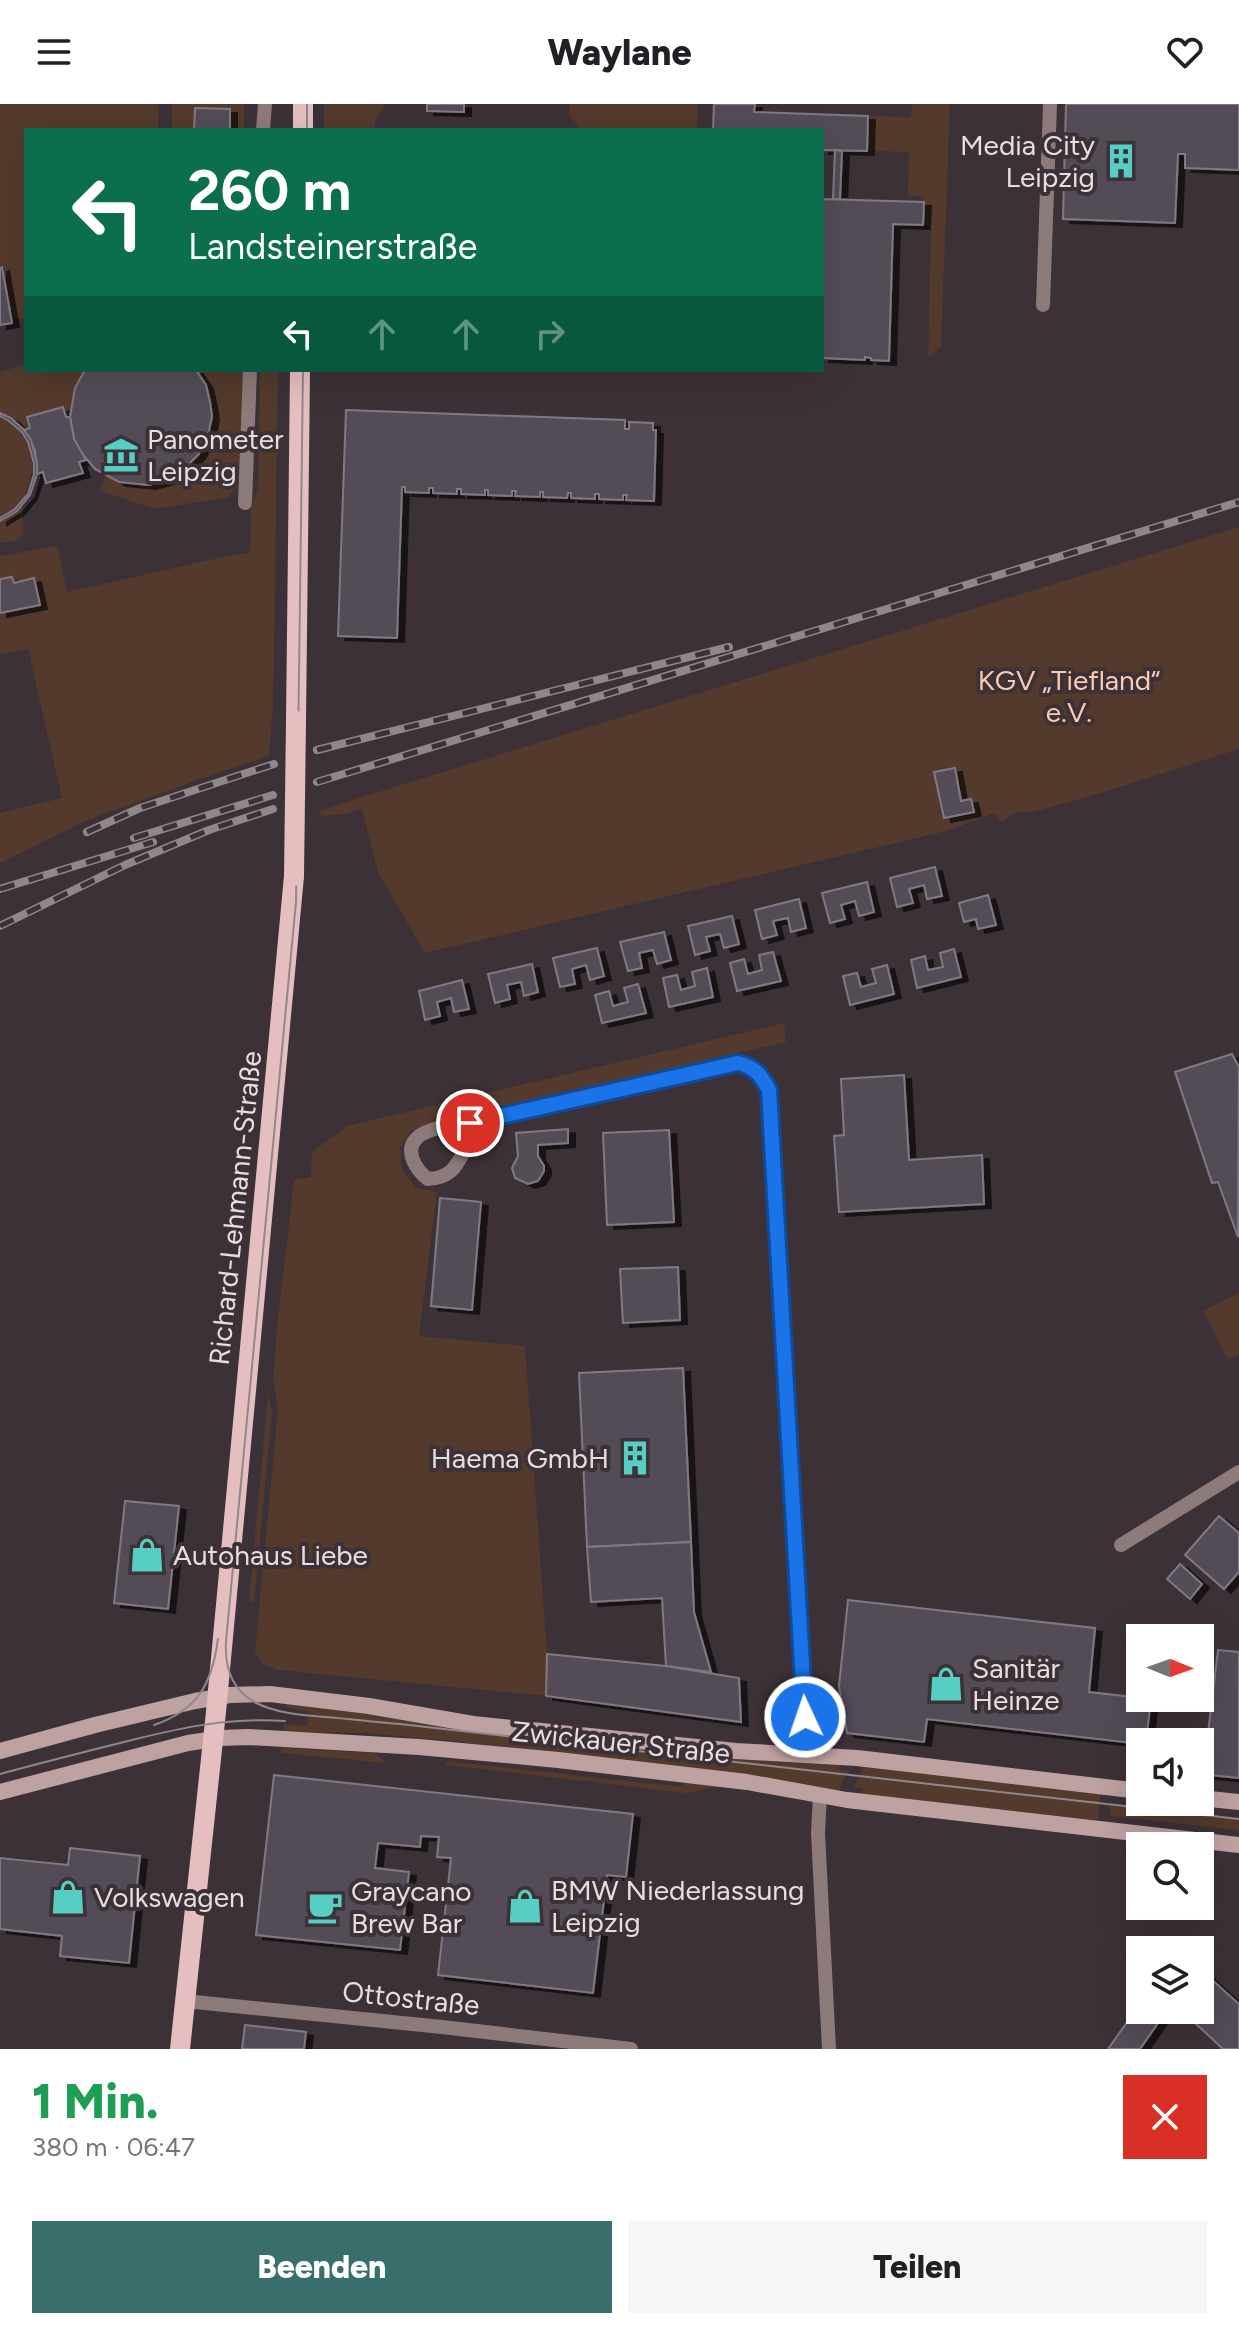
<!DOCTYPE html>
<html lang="de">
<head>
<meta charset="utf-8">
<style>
	body { margin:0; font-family:Figtree,sans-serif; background:#f6f6f6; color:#202124; height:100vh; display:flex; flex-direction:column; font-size:30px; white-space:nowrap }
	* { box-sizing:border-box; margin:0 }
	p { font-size:26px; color:#757577 }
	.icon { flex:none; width:44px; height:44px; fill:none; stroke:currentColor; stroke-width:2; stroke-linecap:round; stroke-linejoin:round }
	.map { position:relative; height:1945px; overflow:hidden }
	.details { display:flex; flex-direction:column; background:#fff; flex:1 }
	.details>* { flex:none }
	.guide { position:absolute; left:24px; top:24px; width:800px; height:244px; border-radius:0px; box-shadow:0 8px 32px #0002; background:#0b6e4f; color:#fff; overflow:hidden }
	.needle { width:52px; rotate:91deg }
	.controls { position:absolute; left:1126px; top:1520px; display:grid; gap:16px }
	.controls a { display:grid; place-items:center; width:88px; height:88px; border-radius:0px; background:#fff; box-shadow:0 8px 32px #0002; font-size:40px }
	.pin { position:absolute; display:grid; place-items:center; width:68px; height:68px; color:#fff; margin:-34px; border:4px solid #fff; border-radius:50%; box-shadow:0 2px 8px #0007 }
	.me { position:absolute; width:88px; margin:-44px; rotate:357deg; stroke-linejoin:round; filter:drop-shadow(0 0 6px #0008) }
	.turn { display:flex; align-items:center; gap:28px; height:168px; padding:0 32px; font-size:36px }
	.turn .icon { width:104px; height:104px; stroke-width:2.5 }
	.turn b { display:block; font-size:56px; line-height:68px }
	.lanes { display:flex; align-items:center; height:76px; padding:0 32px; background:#0003; justify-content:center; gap:40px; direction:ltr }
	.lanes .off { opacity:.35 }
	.round { display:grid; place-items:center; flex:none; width:84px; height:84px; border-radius:0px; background:#f6f6f6 }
	.head { display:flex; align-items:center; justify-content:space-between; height:136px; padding:0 32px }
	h1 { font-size:48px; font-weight:800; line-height:60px; color:#1e9e55 }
	.action { display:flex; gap:16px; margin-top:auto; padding:16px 32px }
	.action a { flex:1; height:92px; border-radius:0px; background:#386f6c; color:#fff; font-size:32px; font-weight:800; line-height:92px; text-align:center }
	.action a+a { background:#f6f6f6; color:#202124 }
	header { display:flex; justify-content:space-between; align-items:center; height:104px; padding:0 32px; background:#fff; font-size:36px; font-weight:800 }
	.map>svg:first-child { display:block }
	.green { fill:#533a2c }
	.building { fill:#534c57; stroke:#807984; stroke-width:2; filter:url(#shadow) }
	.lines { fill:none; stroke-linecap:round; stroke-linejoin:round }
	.minor { stroke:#8d7a7a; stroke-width:14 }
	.secondary { stroke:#bea1a1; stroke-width:16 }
	.primary { stroke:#e5bfc0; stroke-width:20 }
	.tram { stroke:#90878b; stroke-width:2 }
	.rail-casing { stroke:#90878b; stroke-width:8 }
	.rail { stroke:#3c3137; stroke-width:5; stroke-dasharray:15; stroke-linecap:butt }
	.primary-bridge { stroke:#e5bfc0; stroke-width:20 }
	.route-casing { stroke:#114b97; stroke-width:20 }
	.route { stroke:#1a73e8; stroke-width:14 }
	.labels { text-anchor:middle; stroke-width:8; stroke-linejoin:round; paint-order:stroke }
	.poi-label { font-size:28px; fill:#e6dfe2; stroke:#3c3137; text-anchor:start }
	.park-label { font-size:28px; fill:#fbcab1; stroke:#3c3137 }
	.street-label { font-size:28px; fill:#e6dfe2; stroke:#3c3137 }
</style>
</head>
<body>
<header><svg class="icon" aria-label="menu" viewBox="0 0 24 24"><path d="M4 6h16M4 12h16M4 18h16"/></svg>Waylane<svg class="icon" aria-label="heart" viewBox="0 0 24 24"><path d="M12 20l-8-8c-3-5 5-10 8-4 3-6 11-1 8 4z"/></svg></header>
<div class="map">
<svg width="1239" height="1945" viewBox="0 0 1239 1945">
	<defs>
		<filter id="shadow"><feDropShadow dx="7" dy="4" stdDeviation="0" flood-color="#0009"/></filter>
	</defs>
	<rect width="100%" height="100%" fill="#3c3137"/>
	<g class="green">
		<path d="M0 0H159L158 26H26V214L13 216 4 163 0 161Z"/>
		<rect x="172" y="0" width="72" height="26"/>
		<path d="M324 0H386L376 15 374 26H324Z"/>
		<path d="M570 0H698L697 26H582L569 11Z"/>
		<path d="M912 0H950L941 243 928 253 931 122 923 121 924 93 908 92 909 48 867 47 868 12 911 13Z"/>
		<path d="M26 260V266H244L242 377 228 393 155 405 100 387 107 368 48 312 22 402 24 430 17 436 0 439V268Z"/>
		<path d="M260 266H278L273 602 269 652 192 678 85 717 0 759V709L62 694 28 545 0 550V452L57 442 67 488 223 453 250 449 251 404 258 386Z"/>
		<path d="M1239 423V645L1104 688 1033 708H1017L1002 718 994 709 947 727 425 849 378 768 362 705 345 710 321 712 320 707 359 694Z"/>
		<path d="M784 919 786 938 428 1020 411 1027 400 1044 402 1066 416 1084 437 1088 419 1232 525 1242 547 1550 546 1592 278 1566 261 1559 255 1547 278 1306 273 1277 277 1224 294 1076 311 1073 312 1048 347 1022Z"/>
		<path d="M1239 1189V1250L1228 1256 1203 1207Z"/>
		<path d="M268 1291 272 1306 254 1497 249 1498Z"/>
		<path d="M286 1598 711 1652 775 1658 840 1660 839 1666 849 1667 841 1679 840 1687 758 1672 444 1636 365 1629 283 1628 284 1620 307 1622 309 1608 286 1604Z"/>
		<path d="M281 1644 374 1649 387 1659 281 1649Z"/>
		<path d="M447 1657 671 1682H681L687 1678 719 1682 687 1689 446 1661Z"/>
		<path d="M862 1662 1101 1689 1097 1716 862 1690 863 1684 854 1683 861 1669Z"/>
		<path d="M1110 1699 1239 1714V1726L1110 1712Z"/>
	</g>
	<g class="building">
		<path d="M427 0H464V8L427 7Z"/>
		<path d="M714 0H755L754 8 868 12 867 47 822 46V26H713Z"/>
		<path d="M1066 0H1239V66L1185 64V50H1178L1175 119 1063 115Z"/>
		<path d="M195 4 230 5V26H194Z"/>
		<path d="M835 46 842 47 840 95H833Z"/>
		<path d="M822 95 924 98 923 121 893 120 889 257 871 256V254L865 253V256L822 254Z"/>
		<path d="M2 163 12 219 0 221V164Z"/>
		<path d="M85 266H196L206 281 210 298 212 312 209 327 199 350 178 371 164 377 149 381 119 378 95 365 79 346 74 335 70 313 75 284Z"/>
		<path d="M63 303 66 313H70L74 335 86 356 79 358 83 369 46 379 43 368 37 370 35 346 24 326 30 324 27 313Z"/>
		<path d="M346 306 625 316V325H629V318L653 319V326H656L654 397 626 396 627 391H623V396L599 395V390H595V395L571 394V389H568L567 394 543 393V388H540V393L515 392 516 387H512V392L488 391V386H485V391L461 390V385H457V390L433 389V384H429V389L405 388V383H402L397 534 338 532Z"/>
		<path d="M0 309 11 314 24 326 31 336 37 359V370L30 391 17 407 0 417V414L15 405 28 390 34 370V359L28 338 22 328 9 317 0 312Z"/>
		<path d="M12 473 14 479 34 474 40 501 0 509V475Z"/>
		<path d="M955 664 961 697 971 695 974 708 944 714 934 668Z"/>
		<path d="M935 763 942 792 927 795 924 781 909 785 913 799 897 803 890 774Z"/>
		<path d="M867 778 874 808 859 812 855 797 841 801 845 815 830 819 822 789Z"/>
		<path d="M988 791 996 821 978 825 976 815 964 818 959 799Z"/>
		<path d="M799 795 806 824 791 828 788 814 773 817 777 831 762 835 755 806Z"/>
		<path d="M732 812 739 840 724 844 720 830 706 833 710 847 695 851 688 822Z"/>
		<path d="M664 828 671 856 657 860 653 846 639 849 642 864 628 867 620 838Z"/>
		<path d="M597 844 604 872 590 876 586 861 572 865 575 880 560 883 553 854Z"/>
		<path d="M954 845 961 873 917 884 911 856 925 852 928 866 943 863 940 849Z"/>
		<path d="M773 848 781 877 737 887 730 859 744 855 748 870 762 866 759 851Z"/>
		<path d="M532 860 538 888 524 892 521 878 507 881 510 895 495 899 488 870Z"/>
		<path d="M887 861 894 890 850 901 843 872 857 869 861 883 876 879 872 865Z"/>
		<path d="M707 864 713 893 669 903 663 874 677 871 681 886 695 882 692 868Z"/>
		<path d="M462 876 469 905 454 908 451 894 437 898 440 912 425 916 419 887Z"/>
		<path d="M638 880 646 909 602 919 595 891 609 887 613 902 628 898 624 884Z"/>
		<path d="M1232 950 1239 963 1238 1133 1218 1078 1212 1079 1175 968Z"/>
		<path d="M904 971 909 1056 982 1051 984 1100 839 1108 834 1032 844 1031 841 975Z"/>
		<path d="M568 1025V1039L538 1041V1052L544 1062V1067L538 1077 528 1080 515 1074 512 1064 518 1052 516 1029Z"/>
		<path d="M669 1026 674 1118 607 1121 603 1029Z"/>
		<path d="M440 1094 481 1098 472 1206 431 1202Z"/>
		<path d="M678 1163 680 1216 623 1219 620 1165Z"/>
		<path d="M683 1264 691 1438 587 1443 579 1269Z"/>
		<path d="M125 1397 179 1402 168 1505 114 1499Z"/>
		<path d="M1219 1412 1239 1429V1468L1224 1485 1185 1451Z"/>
		<path d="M691 1438 694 1508 711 1568 666 1562 662 1494 591 1498 587 1443Z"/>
		<path d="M1180 1460 1202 1480 1190 1495 1167 1475Z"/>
		<path d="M848 1496 1095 1524 1089 1588 1151 1595 1146 1638H1140V1640L927 1615 924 1638 847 1629 839 1582Z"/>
		<path d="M1218 1546 1239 1548V1674L1200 1670 1204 1629H1208Z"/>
		<path d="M547 1550 666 1562 739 1574 741 1618 546 1592Z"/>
		<path d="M274 1671 633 1710 626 1773 607 1771 593 1889 438 1871 451 1754 437 1753 439 1733 421 1732 420 1743 378 1739 375 1764 409 1768 400 1846 256 1831Z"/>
		<path d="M70 1744 140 1752 129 1859 60 1852 62 1832 0 1825V1754L68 1761Z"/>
		<path d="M1200 1865 1239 1900V1945H1223L1181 1906H1200Z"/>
		<path d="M1140 1900V1906H1167L1140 1945H1108Z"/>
		<path d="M245 1921 306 1928 304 1945H242Z"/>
	</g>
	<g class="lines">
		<g class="minor">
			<path d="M263 26 265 0"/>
			<path d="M1043 201 1050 0"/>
			<path d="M245 399 250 266"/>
			<path d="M499 1013C492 1018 483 1022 477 1028 458 1048 461 1074 428 1075 417 1067 403 1047 417 1034 428 1022 466 1020 482 1017 568 1000 653 978 738 959 755 963 761 971 769 986L807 1652"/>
			<path d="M1121 1441 1239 1368"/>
			<path d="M820 1691 818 1729 829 1945"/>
			<path d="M185 1897 442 1923 631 1945"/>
		</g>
		<g class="secondary">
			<path d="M0 1647 95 1621 195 1597 230 1591 270 1590 369 1602 473 1620 736 1647 857 1654 1140 1687"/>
			<path d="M0 1688 188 1639 221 1634 248 1633 419 1643 558 1656 747 1678 847 1696 1239 1741"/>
			<path d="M1200 1694 1239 1698"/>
		</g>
		<g class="primary">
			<path d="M303 26V0"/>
			<path d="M296 617 300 266"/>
			<path d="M180 1945 216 1608 294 772"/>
		</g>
		<g class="tram">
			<path d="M307 26V0"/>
			<path d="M303 266 296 798 226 1537C222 1603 274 1609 325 1613 350 1615 375 1618 400 1620L1239 1715"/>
			<path d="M154 1621C198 1606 212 1580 218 1535"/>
			<path d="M0 1670C44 1658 88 1647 132 1636 184 1623 232 1613 285 1617"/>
		</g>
		<g class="rail-casing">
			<g id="rail">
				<path d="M317 646 729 543"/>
				<path d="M317 678 1239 398"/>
				<path d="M87 728 140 704 274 660"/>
				<path d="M134 734 273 691"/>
				<path d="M0 785 153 738"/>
				<path d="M0 822 125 761 209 726 273 705"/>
			</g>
		</g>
		<use href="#rail" class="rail"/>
		<path class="primary-bridge" d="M294 772 296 617"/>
	</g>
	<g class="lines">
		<g class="route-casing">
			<path id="route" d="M470 1019 738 959C755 963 761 971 769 986L805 1613"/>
		</g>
		<use href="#route" class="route"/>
	</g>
	<defs>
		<g id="building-bare" transform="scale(2.76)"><path d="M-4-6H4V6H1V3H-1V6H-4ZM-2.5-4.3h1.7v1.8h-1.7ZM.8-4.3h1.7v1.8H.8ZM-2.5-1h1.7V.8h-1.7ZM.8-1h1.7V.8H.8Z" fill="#56cec3" stroke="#3c3137" stroke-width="2.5" paint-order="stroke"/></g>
		<g id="museum-bare" transform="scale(2.76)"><path d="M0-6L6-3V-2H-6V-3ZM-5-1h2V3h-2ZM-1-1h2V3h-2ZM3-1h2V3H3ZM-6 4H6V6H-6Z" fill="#56cec3" stroke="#3c3137" stroke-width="2.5" paint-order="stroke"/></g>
		<g id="shop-bare" transform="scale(2.76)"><path d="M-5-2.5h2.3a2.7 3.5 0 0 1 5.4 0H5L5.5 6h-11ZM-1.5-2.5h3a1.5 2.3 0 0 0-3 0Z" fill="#56cec3" stroke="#3c3137" stroke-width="2.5" paint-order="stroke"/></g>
		<g id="cafe-bare" transform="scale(2.76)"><path d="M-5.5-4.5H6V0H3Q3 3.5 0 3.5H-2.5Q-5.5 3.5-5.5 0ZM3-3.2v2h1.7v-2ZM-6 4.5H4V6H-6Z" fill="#56cec3" stroke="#3c3137" stroke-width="2.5" paint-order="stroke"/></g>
	</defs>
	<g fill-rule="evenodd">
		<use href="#building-bare" x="1121" y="57"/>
		<use href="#museum-bare" x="121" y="351"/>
		<use href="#building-bare" x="635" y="1354"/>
		<use href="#shop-bare" x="147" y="1451"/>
		<use href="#shop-bare" x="946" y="1580"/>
		<use href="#shop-bare" x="68" y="1793"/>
		<use href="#shop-bare" x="525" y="1802"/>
		<use href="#cafe-bare" x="325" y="1803"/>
	</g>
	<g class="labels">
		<g class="poi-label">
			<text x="1095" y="51" text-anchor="end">Media City<tspan x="1095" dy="32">Leipzig</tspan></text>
			<text x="147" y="345">Panometer<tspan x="147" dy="32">Leipzig</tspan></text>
			<text x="609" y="1364" text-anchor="end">Haema GmbH</text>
			<text x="173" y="1461">Autohaus Liebe</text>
			<text x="972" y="1574">Sanitär<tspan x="972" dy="32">Heinze</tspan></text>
			<text x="551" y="1796">BMW Niederlassung<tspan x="551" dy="32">Leipzig</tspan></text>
			<text x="351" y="1797">Graycano<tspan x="351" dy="32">Brew Bar</tspan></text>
			<text x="94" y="1803">Volkswagen</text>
		</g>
		<g class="park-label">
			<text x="1069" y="586">KGV „Tiefland“<tspan x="1069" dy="32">e.V.</tspan></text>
		</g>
		<g class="street-label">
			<text transform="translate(235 1104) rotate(-84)" y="10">Richard-Lehmann-Straße</text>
			<text transform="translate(621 1638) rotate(6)" y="10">Zwickauer Straße</text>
			<text transform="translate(411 1894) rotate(6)" y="10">Ottostraße</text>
		</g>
	</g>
</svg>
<div class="controls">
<a><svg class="needle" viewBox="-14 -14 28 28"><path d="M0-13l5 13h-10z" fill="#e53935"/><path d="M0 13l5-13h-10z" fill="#757577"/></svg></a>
<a><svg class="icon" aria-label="sound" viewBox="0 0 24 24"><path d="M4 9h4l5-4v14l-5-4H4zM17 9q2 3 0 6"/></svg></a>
<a><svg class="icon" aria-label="search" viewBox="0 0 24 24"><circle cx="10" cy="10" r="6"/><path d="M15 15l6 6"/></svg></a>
<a><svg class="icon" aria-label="layers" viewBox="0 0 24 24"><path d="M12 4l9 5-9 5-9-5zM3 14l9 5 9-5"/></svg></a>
</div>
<div class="pin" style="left:470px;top:1019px;background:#d93025"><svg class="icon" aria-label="arrive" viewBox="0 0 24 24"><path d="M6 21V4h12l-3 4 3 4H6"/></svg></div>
<svg class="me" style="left:805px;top:1613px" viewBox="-20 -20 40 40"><circle r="17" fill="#1a73e8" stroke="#fff" stroke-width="3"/><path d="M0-11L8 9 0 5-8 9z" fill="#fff"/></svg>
<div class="guide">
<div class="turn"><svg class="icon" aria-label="left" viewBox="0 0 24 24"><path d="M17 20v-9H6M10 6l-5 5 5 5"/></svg><div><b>260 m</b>Landsteinerstraße</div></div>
<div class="lanes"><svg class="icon" aria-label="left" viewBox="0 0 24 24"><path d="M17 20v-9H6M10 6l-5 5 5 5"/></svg><svg class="icon off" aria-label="ahead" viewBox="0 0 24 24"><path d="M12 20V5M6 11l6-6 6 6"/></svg><svg class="icon off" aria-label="ahead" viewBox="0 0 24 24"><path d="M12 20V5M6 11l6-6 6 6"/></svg><svg class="icon off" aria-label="right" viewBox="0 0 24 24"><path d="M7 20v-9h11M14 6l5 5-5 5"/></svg></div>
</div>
</div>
<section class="details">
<div class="head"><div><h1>1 Min.</h1><p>380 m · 06:47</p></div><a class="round" style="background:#d93025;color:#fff"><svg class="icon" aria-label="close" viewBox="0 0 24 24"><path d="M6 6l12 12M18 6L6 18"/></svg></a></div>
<div class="action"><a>Beenden</a><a>Teilen</a></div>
</section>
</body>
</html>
